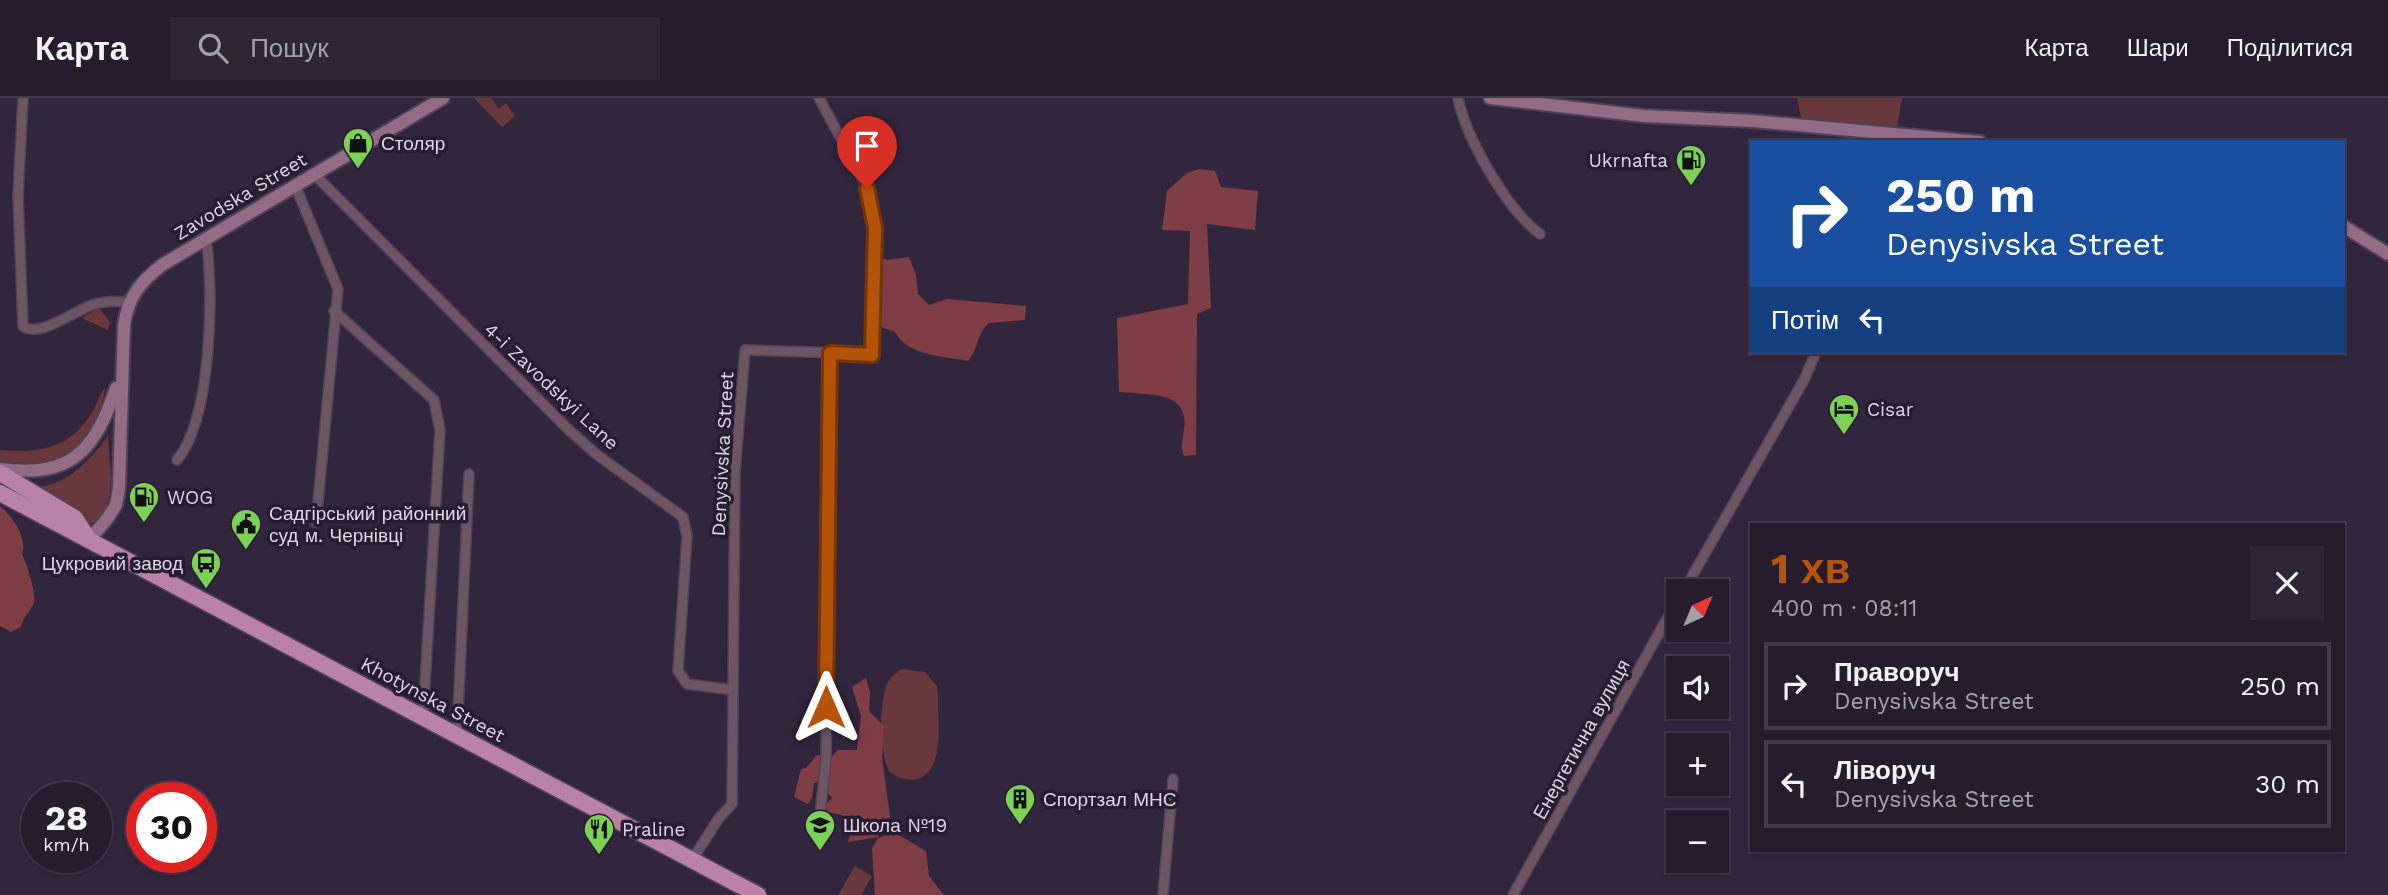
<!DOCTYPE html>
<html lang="uk">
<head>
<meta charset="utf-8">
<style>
	body { margin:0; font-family:"Work Sans",sans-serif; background:#2e2536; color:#f1f3f6; height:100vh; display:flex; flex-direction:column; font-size:26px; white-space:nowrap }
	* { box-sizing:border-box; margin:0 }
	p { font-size:23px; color:#a4a1aa }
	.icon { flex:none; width:38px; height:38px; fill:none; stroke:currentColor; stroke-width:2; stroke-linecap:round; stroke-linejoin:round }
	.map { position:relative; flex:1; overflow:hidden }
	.side { position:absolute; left:1750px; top:425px; width:595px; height:329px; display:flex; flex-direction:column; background:#261c2e; border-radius:0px; box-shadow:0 2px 5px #0004,0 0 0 2px #423a4a }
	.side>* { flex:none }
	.top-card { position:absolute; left:1750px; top:42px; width:595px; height:214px; border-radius:0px; box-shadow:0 2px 5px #0004,0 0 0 2px #423a4a; background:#1a4fa0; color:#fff; overflow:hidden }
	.needle { width:46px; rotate:44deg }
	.fabs { position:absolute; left:1666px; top:481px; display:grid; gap:14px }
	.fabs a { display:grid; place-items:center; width:63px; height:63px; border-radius:0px; background:#261c2e; box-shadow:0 2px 5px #0004,0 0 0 2px #423a4a; font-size:35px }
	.speed { position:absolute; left:21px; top:684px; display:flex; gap:14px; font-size:35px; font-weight:700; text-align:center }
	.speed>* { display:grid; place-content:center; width:91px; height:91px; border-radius:50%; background:#261c2e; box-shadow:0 2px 5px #0004,0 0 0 2px #423a4a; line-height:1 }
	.speed small { font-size:18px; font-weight:400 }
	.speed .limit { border:10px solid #d22; background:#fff; color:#111 }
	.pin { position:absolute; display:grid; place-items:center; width:60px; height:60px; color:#fff; margin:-72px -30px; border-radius:50% 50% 50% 0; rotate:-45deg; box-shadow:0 0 7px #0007 }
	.pin .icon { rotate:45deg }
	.me { position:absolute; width:77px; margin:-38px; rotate:0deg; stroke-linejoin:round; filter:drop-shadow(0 0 5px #0008) }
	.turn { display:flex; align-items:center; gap:24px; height:147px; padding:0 21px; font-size:32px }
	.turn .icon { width:91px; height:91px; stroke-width:2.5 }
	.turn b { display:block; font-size:49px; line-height:60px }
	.then { display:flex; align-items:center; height:66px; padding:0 21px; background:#0003; gap:14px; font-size:26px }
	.round { display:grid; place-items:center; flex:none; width:74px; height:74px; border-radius:0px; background:#2e2536 }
	.head { display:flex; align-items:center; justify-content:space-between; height:119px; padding:0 21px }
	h1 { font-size:42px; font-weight:700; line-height:52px; color:#b45309 }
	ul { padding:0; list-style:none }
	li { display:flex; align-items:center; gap:21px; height:88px; margin:0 14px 10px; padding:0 7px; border:4px solid #423a4a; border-radius:0px }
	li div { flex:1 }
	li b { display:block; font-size:26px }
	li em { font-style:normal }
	header { display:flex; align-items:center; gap:42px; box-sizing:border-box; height:98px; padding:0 35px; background:#261c2e; border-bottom:2px solid #423a4a }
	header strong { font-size:33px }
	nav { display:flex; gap:38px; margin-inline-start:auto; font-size:24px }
	.search { width:490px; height:63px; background:#2e2536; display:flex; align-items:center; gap:18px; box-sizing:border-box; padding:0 24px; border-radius:0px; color:#a4a1aa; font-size:26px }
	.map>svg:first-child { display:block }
	.green { fill:#69383c }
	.forest { fill:#7f3e45 }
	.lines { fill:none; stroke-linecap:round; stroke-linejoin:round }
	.minor-casing { stroke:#4e4259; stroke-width:12 }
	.secondary-casing { stroke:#4e4259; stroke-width:16 }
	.trunk-casing { stroke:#4e4259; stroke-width:19 }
	.minor { stroke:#6e5564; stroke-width:9 }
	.secondary { stroke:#926b84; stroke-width:12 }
	.trunk { stroke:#bb82a7; stroke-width:16 }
	.route-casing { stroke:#753606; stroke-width:18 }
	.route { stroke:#b45309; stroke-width:12 }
	.labels { text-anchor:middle; stroke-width:7; stroke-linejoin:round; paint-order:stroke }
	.poi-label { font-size:19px; fill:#ded7e6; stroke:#281c33; text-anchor:start }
	.street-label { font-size:19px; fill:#ded7e6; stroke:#281c33 }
</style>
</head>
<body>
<header>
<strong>Карта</strong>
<div class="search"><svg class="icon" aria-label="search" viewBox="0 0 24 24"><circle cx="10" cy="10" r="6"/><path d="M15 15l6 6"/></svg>Пошук</div>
<nav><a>Карта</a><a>Шари</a><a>Поділитися</a></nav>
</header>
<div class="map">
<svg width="2388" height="797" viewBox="0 0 2388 797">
	<rect width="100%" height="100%" fill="#32263e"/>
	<g class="green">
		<path d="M474 0H491L499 10 506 5 515 18 502 29Z"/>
		<path d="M1797 0H1902L1896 35 1802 24Z"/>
		<path d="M99 210 110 224 108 232 82 220Z"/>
		<path d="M105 290C95 355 61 371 0 363V352C41 355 70 351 93 313 97 306 100 294 105 290Z"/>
		<path d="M108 338C109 366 120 412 90 426L33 390C68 387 88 364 108 338Z"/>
		<path d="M902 571 925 574 937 588 938 599C937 622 946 673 917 681 907 683 898 680 890 674 879 659 879 604 887 586 890 579 895 575 902 571Z"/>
		<path d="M855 768 872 778 861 797H838Z"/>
	</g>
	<g class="forest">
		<path d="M1199 71 1215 73 1221 89 1258 93 1255 132 1207 126 1211 210 1197 216 1196 357 1184 358C1180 349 1183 340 1184 331 1190 292 1147 297 1119 294L1117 220 1188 206 1190 133 1162 132 1167 93 1187 75Z"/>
		<path d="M875 157 887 162 909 159 916 177 918 196 929 207 947 201 1026 208 1025 222 989 225C976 236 979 251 968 263 943 258 908 258 895 234L873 226Z"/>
		<path d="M0 408C12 418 28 440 22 456 26 465 37 496 34 505 30 514 23 518 21 529L11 534 0 528Z"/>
		<path d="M866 580 870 594 869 613 884 628 882 659 890 719 878 739 848 744 851 735 842 717 827 714 825 707 832 700 820 684 814 685 812 700 808 706 794 699 801 671 806 670 817 657 832 658 838 652H857L861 618 852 589Z"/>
		<path d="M889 736H897L926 753 929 778 944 797H875L872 750 878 740Z"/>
	</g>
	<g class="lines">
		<g class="minor-casing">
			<g id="minor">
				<path d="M23 0 18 98 23 228C39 241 75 212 95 206 106 203 117 203 128 205"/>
				<path d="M1458 0C1466 40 1507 112 1540 136"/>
				<path d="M314 76 568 331 596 356 683 419 687 438 678 573 687 586 733 592"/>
				<path d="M295 87 338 191 316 425"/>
				<path d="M334 213 434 302 440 332 423 620"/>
				<path d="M177 362C212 320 214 194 206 140"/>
				<path d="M1683 494 1804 282 1816 254"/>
				<path d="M457 637 469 376"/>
				<path d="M819 726 826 661 830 255"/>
				<path d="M692 762 719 720 732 706 735 374 745 252 872 256 875 130 868 91 819 0"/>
				<path d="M1163 797 1173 681"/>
				<path d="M1513 797 1678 501"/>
			</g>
		</g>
		<g class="secondary-casing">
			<g id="secondary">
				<path d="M1490 0 1644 18 1753 23 1980 44"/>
				<path d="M2343 128 2388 156"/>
				<path d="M0 371C71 381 95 352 116 290"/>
				<path d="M89 442 107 421 116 407 119 390 124 227C128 199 141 183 162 167L443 0"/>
			</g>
		</g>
		<g class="trunk-casing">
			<g id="trunk">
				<path d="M0 375 75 420 89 442"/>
				<path d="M0 395 758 797"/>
			</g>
		</g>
		<use href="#minor" class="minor"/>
		<use href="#secondary" class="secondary"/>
		<use href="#trunk" class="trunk"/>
	</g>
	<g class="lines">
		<g class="route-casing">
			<path id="route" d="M826 609 830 255 872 257 875 130 867 90"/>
		</g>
		<use href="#route" class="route"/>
	</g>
	<defs>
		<g id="shop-pin" transform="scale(1.575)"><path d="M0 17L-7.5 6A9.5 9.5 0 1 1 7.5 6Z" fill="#7dd154" stroke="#281c33"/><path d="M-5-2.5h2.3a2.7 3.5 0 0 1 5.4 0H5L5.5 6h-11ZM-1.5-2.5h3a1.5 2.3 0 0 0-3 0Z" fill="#111"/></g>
		<g id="fuel-pin" transform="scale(1.575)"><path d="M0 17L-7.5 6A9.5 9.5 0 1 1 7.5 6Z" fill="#7dd154" stroke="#281c33"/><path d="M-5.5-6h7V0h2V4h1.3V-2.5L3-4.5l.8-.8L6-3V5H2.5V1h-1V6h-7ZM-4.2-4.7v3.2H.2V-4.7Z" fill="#111"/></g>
		<g id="hotel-pin" transform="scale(1.575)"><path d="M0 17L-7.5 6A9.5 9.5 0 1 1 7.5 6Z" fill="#7dd154" stroke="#281c33"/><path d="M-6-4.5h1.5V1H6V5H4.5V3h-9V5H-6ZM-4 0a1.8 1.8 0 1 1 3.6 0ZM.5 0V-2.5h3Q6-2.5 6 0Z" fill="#111"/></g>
		<g id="civic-pin" transform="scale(1.575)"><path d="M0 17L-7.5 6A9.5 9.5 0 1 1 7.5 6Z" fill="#7dd154" stroke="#281c33"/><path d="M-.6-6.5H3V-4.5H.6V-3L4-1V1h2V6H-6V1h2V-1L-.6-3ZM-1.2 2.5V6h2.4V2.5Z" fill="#111"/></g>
		<g id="bus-pin" transform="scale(1.575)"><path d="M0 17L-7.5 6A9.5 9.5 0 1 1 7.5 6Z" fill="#7dd154" stroke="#281c33"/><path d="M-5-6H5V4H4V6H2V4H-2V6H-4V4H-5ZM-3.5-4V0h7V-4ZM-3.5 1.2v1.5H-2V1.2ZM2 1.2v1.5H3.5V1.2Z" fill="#111"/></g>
		<g id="building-pin" transform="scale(1.575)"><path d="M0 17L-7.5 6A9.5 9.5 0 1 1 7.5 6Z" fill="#7dd154" stroke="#281c33"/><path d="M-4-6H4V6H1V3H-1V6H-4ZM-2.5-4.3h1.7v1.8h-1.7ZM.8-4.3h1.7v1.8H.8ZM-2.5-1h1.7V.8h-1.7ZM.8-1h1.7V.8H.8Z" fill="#111"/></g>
		<g id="school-pin" transform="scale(1.575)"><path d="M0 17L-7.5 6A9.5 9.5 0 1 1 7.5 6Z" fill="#7dd154" stroke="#281c33"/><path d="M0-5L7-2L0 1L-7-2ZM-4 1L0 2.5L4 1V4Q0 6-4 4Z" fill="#111"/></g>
		<g id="restaurant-pin" transform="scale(1.575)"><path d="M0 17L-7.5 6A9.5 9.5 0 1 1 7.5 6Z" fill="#7dd154" stroke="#281c33"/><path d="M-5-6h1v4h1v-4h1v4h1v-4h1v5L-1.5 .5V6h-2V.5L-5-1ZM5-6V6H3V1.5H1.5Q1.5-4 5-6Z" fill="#111"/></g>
	</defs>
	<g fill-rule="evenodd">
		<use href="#shop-pin" x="358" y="45"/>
		<use href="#fuel-pin" x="1691" y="62"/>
		<use href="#hotel-pin" x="1844" y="311"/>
		<use href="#fuel-pin" x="144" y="399"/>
		<use href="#civic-pin" x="246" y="426"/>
		<use href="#bus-pin" x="206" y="465"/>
		<use href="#building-pin" x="1020" y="701"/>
		<use href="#school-pin" x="820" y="727"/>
		<use href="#restaurant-pin" x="599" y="731"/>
	</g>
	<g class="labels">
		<g class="poi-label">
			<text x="381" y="52">Столяр</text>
			<text x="1668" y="69" text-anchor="end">Ukrnafta</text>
			<text x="1867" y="318">Cisar</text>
			<text x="167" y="406">WOG</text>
			<text x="269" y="422">Садгірський районний<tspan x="269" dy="22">суд м. Чернівці</tspan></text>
			<text x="183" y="472" text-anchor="end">Цукровий завод</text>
			<text x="1043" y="708">Спортзал МНС</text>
			<text x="843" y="734">Школа №19</text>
			<text x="622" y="738">Praline</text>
		</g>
		<g class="street-label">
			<text transform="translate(240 98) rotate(-31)" y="7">Zavodska Street</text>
			<text transform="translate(552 288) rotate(43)" y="7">4-i Zavodskyi Lane</text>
			<text transform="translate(722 356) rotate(-87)" y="7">Denysivska Street</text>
			<text transform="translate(433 601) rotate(28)" y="7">Khotynska Street</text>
			<text transform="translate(1581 641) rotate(-61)" y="7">Енергетична вулиця</text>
		</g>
	</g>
</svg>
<div class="fabs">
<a><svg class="needle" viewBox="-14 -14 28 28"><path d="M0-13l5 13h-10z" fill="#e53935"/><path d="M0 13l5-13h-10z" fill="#a4a1aa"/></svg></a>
<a><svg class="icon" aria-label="sound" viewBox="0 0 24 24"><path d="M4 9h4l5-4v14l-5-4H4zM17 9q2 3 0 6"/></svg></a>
<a>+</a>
<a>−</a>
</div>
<div class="speed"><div>28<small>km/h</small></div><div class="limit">30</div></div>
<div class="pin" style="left:867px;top:90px;background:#d93025"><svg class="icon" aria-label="arrive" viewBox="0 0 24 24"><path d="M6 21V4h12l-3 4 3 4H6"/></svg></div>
<svg class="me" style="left:826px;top:609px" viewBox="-20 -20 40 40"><path d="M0-17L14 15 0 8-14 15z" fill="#b45309" stroke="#fff" stroke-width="4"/></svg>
<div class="top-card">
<div class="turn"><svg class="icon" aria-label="right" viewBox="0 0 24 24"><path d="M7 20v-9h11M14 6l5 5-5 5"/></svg><div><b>250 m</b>Denysivska Street</div></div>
<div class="then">Потім<svg class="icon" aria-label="left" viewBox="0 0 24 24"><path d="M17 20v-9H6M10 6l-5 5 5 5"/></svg></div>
</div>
<section class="side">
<div class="head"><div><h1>1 хв</h1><p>400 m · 08:11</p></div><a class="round"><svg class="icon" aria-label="close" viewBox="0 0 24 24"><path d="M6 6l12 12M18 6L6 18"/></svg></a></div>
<ul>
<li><svg class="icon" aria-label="right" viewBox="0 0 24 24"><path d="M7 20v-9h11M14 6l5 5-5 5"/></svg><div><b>Праворуч</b><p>Denysivska Street</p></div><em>250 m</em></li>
<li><svg class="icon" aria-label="left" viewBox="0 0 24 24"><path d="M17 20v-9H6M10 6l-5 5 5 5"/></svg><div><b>Ліворуч</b><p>Denysivska Street</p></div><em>30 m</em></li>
</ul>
</section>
</div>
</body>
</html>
